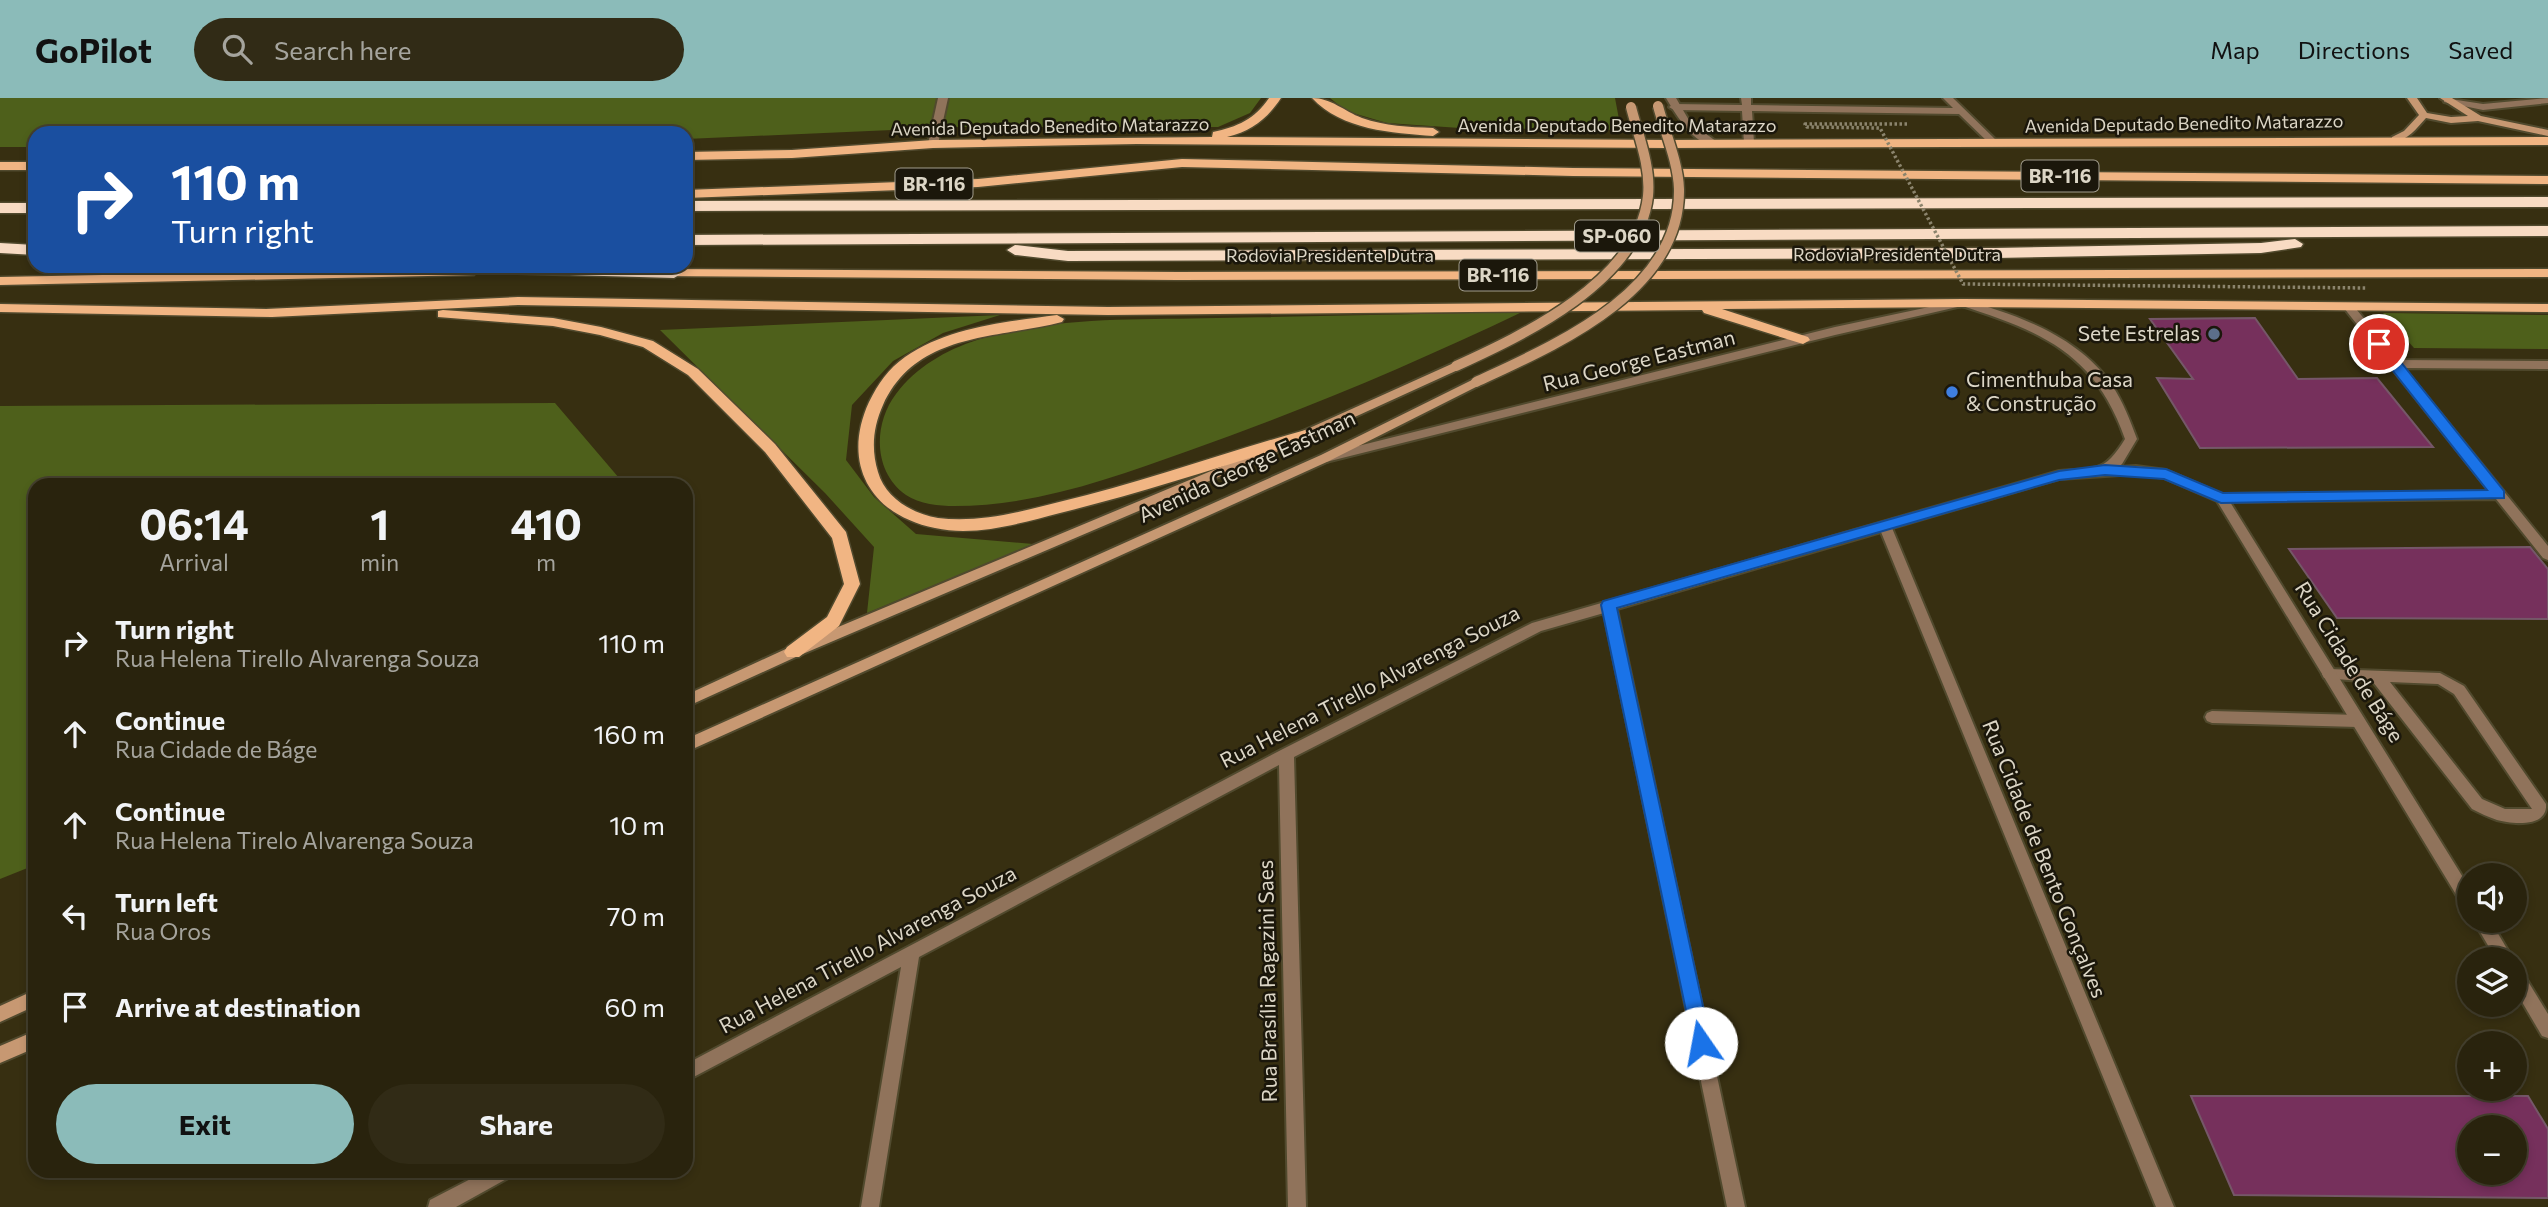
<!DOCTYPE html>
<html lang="en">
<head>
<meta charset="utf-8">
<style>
	body { margin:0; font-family:Commissioner,sans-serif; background:#312b16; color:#f1f3f6; height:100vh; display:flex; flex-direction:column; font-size:26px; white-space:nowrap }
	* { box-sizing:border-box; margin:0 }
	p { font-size:23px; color:#a5a49d }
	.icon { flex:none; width:38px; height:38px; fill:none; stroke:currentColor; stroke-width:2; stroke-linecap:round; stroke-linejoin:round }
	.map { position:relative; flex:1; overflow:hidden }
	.panel { position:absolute; left:28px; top:380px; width:665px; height:700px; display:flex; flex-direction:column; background:#29230d; border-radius:21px; box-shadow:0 4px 10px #0003,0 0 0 2px #45402e }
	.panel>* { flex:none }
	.banner { position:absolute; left:28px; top:28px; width:665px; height:147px; border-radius:21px; box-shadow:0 4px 10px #0003,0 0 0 2px #45402e; background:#1a4fa0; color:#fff; overflow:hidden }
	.controls { position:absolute; left:2457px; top:765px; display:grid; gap:14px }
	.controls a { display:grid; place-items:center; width:70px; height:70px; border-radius:50%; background:#29230d; box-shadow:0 4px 10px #0003,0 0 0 2px #45402e; font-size:35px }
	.pin { position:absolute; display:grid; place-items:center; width:60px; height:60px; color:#fff; margin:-30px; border:4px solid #fff; border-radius:50%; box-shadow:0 2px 7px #0007 }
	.me { position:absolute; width:77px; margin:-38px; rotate:348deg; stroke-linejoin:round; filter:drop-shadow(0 0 5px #0008) }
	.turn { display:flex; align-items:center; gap:24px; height:147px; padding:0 28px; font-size:32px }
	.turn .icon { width:91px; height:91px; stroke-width:2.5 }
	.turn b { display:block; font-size:49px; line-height:60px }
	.eta { display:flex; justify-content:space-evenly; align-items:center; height:119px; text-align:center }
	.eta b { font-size:42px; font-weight:700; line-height:49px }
	.button { display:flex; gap:14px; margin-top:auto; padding:14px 28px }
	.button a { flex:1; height:80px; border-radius:42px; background:#8bbbb9; color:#111; font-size:28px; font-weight:700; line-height:80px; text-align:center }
	.button a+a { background:#312b16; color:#f1f3f6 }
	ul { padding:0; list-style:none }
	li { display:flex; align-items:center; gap:21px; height:91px; padding:0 28px }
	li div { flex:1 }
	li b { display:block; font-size:26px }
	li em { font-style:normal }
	header { display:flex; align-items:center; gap:42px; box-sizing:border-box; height:98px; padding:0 35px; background:#8bbbb9; color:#111 }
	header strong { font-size:33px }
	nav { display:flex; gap:38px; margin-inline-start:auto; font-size:24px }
	.search { width:490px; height:63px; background:#312b16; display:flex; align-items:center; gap:18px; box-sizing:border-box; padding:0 24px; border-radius:38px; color:#a5a49d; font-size:26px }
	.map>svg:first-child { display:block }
	.green { fill:#4e601b }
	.building { fill:#76305c; stroke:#755768; stroke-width:2; fill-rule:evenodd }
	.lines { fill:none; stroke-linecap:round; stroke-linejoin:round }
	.service-casing { stroke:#514a2e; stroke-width:4 }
	.minor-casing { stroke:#514a2e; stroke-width:4 }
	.tertiary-casing { stroke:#514a2e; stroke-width:4 }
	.secondary-casing { stroke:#514a2e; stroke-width:4 }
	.primary-casing { stroke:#514a2e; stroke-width:3 }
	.motorway-casing { stroke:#514a2e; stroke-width:3 }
	.service { fill:#90735b; fill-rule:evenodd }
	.minor { fill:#90735b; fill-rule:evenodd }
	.tertiary { fill:#90735b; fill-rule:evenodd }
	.secondary { fill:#c79872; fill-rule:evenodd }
	.primary { fill:#f1b583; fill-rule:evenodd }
	.motorway { fill:#f8dbc3; fill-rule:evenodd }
	.secondary-bridge-casing { stroke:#514a2e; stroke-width:13; stroke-linecap:butt }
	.path-bridge { stroke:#8b846d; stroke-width:3.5; stroke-dasharray:2.5 2.5; stroke-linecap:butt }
	.secondary-bridge { stroke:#c79872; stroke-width:10 }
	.route { fill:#1a73e8; stroke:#114b97; stroke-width:2 }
	.service-dot { fill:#5c6f8a; stroke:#1b170b; stroke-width:2.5 }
	.shop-dot { fill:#3f7fe0; stroke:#1b170b; stroke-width:2.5 }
	.labels { text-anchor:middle; stroke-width:5; stroke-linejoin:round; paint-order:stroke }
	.far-street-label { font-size:18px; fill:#dcd6c6; stroke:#1b170b }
	.shield { fill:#1b170b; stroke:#a29d8e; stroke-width:2 }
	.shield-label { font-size:19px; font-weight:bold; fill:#dcd6c6 }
	.poi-label { font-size:21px; fill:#dcd6c6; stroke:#1b170b; text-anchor:end }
	.street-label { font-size:21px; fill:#dcd6c6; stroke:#1b170b }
</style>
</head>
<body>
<header>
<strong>GoPilot</strong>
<div class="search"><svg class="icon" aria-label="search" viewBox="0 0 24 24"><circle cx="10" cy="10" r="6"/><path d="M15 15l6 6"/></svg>Search here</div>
<nav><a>Map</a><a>Directions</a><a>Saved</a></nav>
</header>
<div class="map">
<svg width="2548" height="1109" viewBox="0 0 2548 1109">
	<rect width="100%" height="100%" fill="#372f11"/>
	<g class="green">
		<path d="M0 0H1261L1250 15 1218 29H960L686 41V35H35V49H0Z"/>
		<path d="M1330 0H1615L1621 32 1460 30 1387 25 1346 13Z"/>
		<path d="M1522 214C1413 266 1302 313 1188 353 1112 380 1036 408 954 408 940 408 919 406 906 397 873 374 873 326 896 296 916 269 946 252 977 242 1054 218 1138 222 1217 220 1319 218 1421 216 1522 214Z"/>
		<path d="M2383 215 2548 217V251L2414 250Z"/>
		<path d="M1000 217 943 235 893 263 852 307 846 362 874 399 916 436 1033 446 867 515 874 449 825 395 660 232Z"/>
		<path d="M555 305 625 387H35V767L0 781V308Z"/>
	</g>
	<g class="building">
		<path d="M2255 220 2298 281 2377 280 2433 349 2200 350 2157 280 2193 281 2150 221Z"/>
		<path d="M2530 449 2548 471V521L2337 520 2289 451Z"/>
		<path d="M2191 998H2528L2548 1031V1100L2234 1097ZM2469 1029H2515V1074H2469Z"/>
	</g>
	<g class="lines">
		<g class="service-casing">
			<g id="service">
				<path d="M938 0H948L938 46 933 49 928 46Z"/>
				<path d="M1741 0H1751V7L1953 10 1943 0H1953L2000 46 1992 48 1959 16 1752 13 1754 45 1749 48 1744 45 1742 13 1674 12 1669 9 1674 6 1742 7Z"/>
				<path d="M2329 571 2440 575 2464 588 2546 706C2548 730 2511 726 2497 722 2488 719 2480 715 2472 711L2373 584 2324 580 2322 576 2324 572ZM2390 584 2438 586 2454 596 2532 711H2505L2482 701Z"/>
				<path d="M2212 613 2358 617 2363 619 2365 623 2363 627 2358 629 2212 625 2207 623 2205 619 2207 615Z"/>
			</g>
		</g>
		<g class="minor-casing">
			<g id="minor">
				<path d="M1666 0H1676L1690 24 1717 44V48C1695 49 1676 17 1666 0Z"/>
				<path d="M2444 0 2483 6 2548 0V5L2483 12 2444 4Z"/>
				<path d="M1963 202C2017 216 2079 239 2112 287 2123 304 2130 322 2137 341L2122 366 2118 369 2136 368 2166 372 2222 396 2489 393 2344 210V206H2352L2398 262 2548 263V271L2404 270 2548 448V462L2543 460 2496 401 2230 404 2469 789V810L2463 808 2217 403 2164 380 2136 376 2059 381 1892 430 2174 1109H2156L1881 434 1617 511 1745 1109H1727L1604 515 1541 533 1294 659 1306 1109H1288L1279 667 919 859 879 1109H861L901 869 686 983V966L1281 652 1532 525 2059 373C2096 370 2104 375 2125 341 2095 255 2041 233 1959 207L1957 205Z"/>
				<path d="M2473 822H2490L2513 861H2496Z"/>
				<path d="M2515 869 2521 872 2548 916V940L2542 938 2515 892Z"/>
				<path d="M486 1073H513L510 1079 456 1109H428L430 1102Z"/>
			</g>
		</g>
		<g class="tertiary-casing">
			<path id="tertiary" d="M1962 202 1968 205 1966 207 1835 237 1326 364 1320 360 1326 356 1835 229Z"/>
		</g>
		<g class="secondary-casing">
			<g id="secondary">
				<path d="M2407 0H2417L2427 15 2451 19 2468 18 2440 0H2452L2481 18 2548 32V38L2478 23 2451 25 2426 20C2416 31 2407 44 2392 43V39L2404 33 2419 17Z"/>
				<path d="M1456 264 1462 268 1460 271 1302 343H1294L1292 340 1294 337Z"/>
				<path d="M1476 280 1482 284 1480 287 1329 363 686 654V641L1321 357Z"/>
				<path d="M1273 347 1279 351 1277 354 798 558 686 609V597L788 550Z"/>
				<path d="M35 892V908L0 924V908Z"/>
				<path d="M35 933V950L0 965V948Z"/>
			</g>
		</g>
		<g class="primary-casing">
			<g id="primary">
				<path d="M1269 0H1281C1267 21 1252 33 1227 39L1667 42 2548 39V47L1667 50 1137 46 933 50 792 60 686 62V54L792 52 933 42 1212 39 1213 34C1237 29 1255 21 1269 0Z"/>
				<path d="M1312 0C1331 0 1344 13 1362 20 1385 28 1409 29 1433 30L1439 34 1433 38C1392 35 1342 32 1312 0Z"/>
				<path d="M1182 61 1573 70 2548 78V86L1573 78 1182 69 978 89 686 100V92L978 81Z"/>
				<rect x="0" y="64" width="35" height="8"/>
				<path d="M469 170 476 174 474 177 0 187V179Z"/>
				<path d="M658 171 1178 174 2548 171V179L1178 182 653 178 651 175Z"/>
				<path d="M518 199 1108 209 1963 201 2548 206V214L1963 209 1722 211 1808 239 1810 242 1803 246 1704 215 1702 212 1108 217 518 207 272 219 0 214V206L266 211Z"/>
				<path d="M443 212 553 220 601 229 653 243 698 271 775 346 846 434 860 486 839 528 799 559H787L784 554 787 549 827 519 844 486 832 440 765 354 688 277 643 249 600 237 553 228 438 219V213Z"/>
				<path d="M1057 217 1064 221 1062 224C996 241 916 234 883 307 873 329 871 351 878 374 885 400 913 416 938 420 979 425 1020 414 1059 404 1144 384 1225 354 1309 331L1317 336 1314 340C1230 366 1146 394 1060 415 1021 425 976 439 935 430 870 417 841 365 869 304 878 286 888 271 905 259 948 229 1006 224 1057 217Z"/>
			</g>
		</g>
		<g class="motorway-casing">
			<g id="motorway">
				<path d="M2548 99V109L686 113V103Z"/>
				<rect x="0" y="105" width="35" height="10"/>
				<path d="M2548 128V138L686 147V137Z"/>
				<path d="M2295 141 2303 146 2301 149 2261 155 1995 160 1068 163 1015 157 1007 152 1015 147 1068 153 1995 150 2261 145Z"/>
				<path d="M0 145 35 147V157L0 155Z"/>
				<path d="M416 168 674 170 682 175 674 180 424 173Z"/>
			</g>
		</g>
		<use href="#service" class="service"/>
		<use href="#minor" class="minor"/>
		<use href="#tertiary" class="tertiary"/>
		<use href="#secondary" class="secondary"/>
		<use href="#primary" class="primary"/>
		<use href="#motorway" class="motorway"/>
		<g class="secondary-bridge-casing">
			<g id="secondary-bridge">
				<path d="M1456 268C1524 237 1639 183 1648 98 1651 68 1638 37 1631 9"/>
				<path d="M1476 284C1553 248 1681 195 1679 91 1678 63 1665 35 1658 8"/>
			</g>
		</g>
		<path class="path-bridge" d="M1907 26H1805L1807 29 1880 30 1963 186 2366 190"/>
		<use href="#secondary-bridge" class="secondary-bridge"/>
	</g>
	<path class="route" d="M2374 243H2384L2504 393V400L2221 405 2164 381 2105 377 2059 382 1617 510 1711 945 1708 951 1701 954 1694 951 1601 507 1603 503 2059 373 2105 367 2166 371 2223 395 2487 392 2374 249Z"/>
	<circle class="service-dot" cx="2214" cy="236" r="7"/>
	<circle class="shop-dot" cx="1952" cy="294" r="7"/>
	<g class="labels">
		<g class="far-street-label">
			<text transform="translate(2184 26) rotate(-1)" y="6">Avenida Deputado Benedito Matarazzo</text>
			<text x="1617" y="34">Avenida Deputado Benedito Matarazzo</text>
			<text transform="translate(1050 29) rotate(-1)" y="6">Avenida Deputado Benedito Matarazzo</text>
			<text x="1897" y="163">Rodovia Presidente Dutra</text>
			<text x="1330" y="164">Rodovia Presidente Dutra</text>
		</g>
		<g class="shield">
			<rect x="2021.5" y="62.5" width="77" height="31" rx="5"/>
			<rect x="895.5" y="70.5" width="77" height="31" rx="5"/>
			<rect x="1575" y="122.5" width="84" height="31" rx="5"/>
			<rect x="1459.5" y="161.5" width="77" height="31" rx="5"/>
		</g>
		<g class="shield-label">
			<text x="2060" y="85">BR-116</text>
			<text x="934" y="93">BR-116</text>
			<text x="1617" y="145">SP-060</text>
			<text x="1498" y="184">BR-116</text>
		</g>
		<g class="poi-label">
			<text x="2200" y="243">Sete Estrelas</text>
			<text x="1966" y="289" text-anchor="start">Cimenthuba Casa<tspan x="1966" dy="24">&amp; Construção</tspan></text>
		</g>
		<g class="street-label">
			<text transform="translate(1639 263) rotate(-14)" y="7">Rua George Eastman</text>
			<text transform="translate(1247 369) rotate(-25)" y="7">Avenida George Eastman</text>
			<text transform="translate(2349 564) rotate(58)" y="7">Rua Cidade de Báge</text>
			<text transform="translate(1370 589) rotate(-27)" y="7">Rua Helena Tirello Alvarenga Souza</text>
			<text transform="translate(2044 761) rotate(68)" y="7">Rua Cidade de Bento Gonçalves</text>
			<text transform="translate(868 852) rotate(-28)" y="7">Rua Helena Tirello Alvarenga Souza</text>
			<text transform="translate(1268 883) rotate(-91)" y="7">Rua Brasília Ragazini Saes</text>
		</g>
	</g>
</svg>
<div class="controls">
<a><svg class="icon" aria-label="sound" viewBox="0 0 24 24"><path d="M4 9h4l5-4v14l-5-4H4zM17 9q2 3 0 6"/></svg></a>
<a><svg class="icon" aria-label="layers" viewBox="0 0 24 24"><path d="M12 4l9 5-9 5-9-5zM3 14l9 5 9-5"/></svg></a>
<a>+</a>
<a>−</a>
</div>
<div class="pin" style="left:2379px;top:246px;background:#d93025"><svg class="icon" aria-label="arrive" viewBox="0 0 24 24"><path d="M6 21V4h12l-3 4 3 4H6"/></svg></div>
<svg class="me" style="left:1701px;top:945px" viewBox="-20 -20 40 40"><circle r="19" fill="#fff"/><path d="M0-13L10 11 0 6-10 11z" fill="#1a73e8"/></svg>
<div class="banner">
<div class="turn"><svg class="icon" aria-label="right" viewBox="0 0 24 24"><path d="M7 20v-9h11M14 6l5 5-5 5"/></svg><div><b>110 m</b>Turn right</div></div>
</div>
<section class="panel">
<div class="eta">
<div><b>06:14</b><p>Arrival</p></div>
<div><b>1</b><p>min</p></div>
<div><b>410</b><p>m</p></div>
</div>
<ul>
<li><svg class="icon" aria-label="right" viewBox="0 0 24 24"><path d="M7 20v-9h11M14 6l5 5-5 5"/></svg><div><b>Turn right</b><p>Rua Helena Tirello Alvarenga Souza</p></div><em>110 m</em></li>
<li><svg class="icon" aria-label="ahead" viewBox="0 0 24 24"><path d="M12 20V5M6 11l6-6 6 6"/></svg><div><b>Continue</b><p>Rua Cidade de Báge</p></div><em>160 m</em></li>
<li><svg class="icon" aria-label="ahead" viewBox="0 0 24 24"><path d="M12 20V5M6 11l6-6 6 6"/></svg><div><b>Continue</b><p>Rua Helena Tirelo Alvarenga Souza</p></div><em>10 m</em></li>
<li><svg class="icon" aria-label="left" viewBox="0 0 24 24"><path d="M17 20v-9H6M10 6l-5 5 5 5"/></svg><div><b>Turn left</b><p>Rua Oros</p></div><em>70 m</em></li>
<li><svg class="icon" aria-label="arrive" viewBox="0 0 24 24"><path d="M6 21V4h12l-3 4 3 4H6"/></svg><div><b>Arrive at destination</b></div><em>60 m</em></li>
</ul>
<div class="button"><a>Exit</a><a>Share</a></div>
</section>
</div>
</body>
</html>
